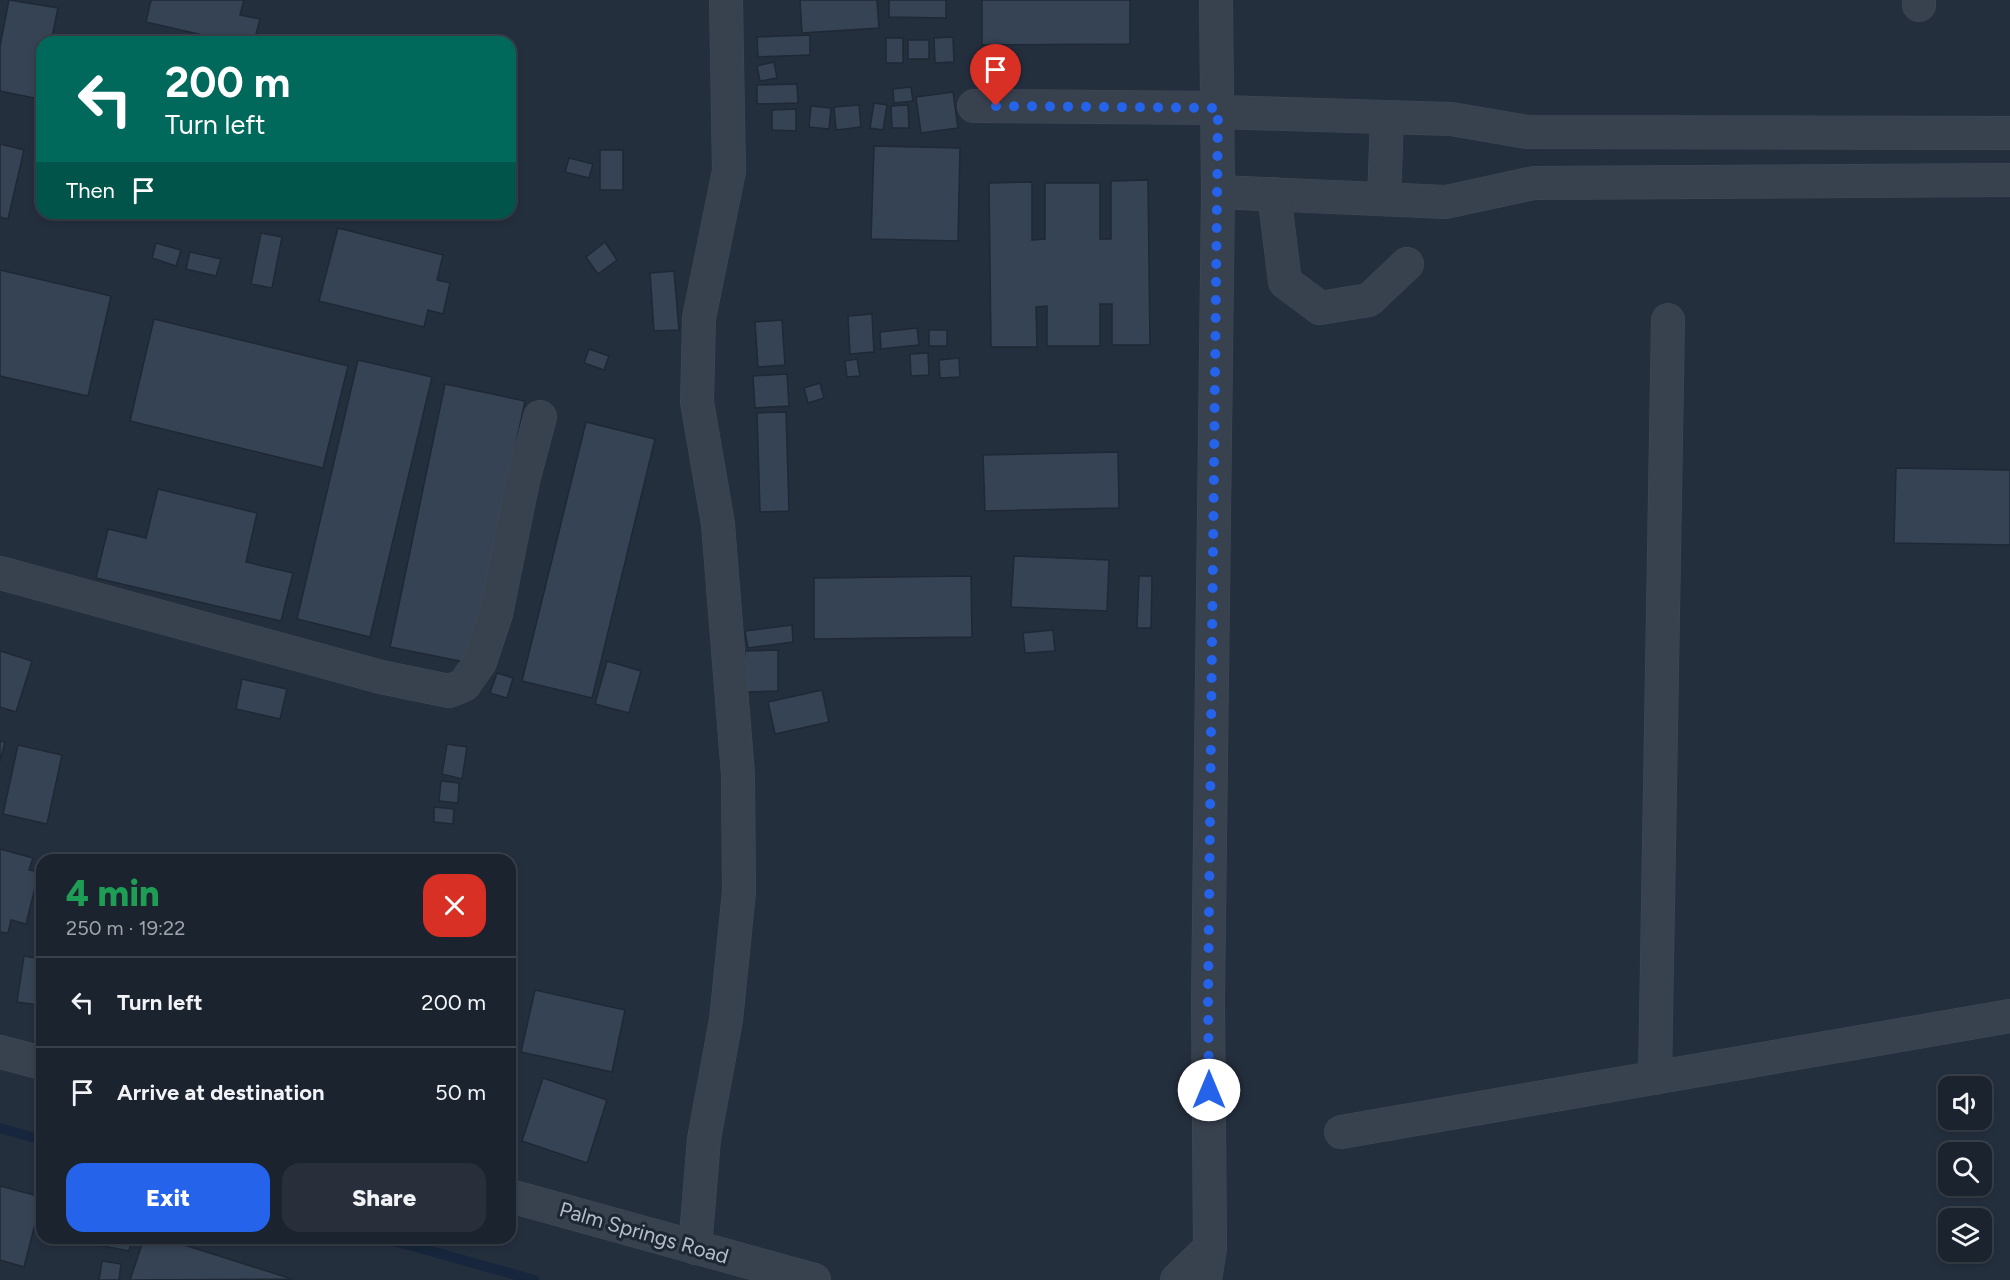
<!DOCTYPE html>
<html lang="en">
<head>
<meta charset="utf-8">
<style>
	body { margin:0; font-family:Figtree,sans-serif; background:#282f3a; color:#f1f3f6; height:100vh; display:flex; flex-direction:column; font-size:22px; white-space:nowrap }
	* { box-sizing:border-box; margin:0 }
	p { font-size:20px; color:#a0a4aa }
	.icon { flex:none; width:33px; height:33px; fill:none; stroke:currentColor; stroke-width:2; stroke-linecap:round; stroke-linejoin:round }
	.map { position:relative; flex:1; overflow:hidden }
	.side { position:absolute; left:36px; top:854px; width:480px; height:390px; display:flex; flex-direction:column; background:#1b232e; border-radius:18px; box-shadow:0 3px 9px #0003,0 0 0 2px #39404a }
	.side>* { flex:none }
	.banner { position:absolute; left:36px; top:36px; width:480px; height:183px; border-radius:18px; box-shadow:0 3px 9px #0003,0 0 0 2px #39404a; background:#00695c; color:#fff; overflow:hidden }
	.tools { position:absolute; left:1938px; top:1076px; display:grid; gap:12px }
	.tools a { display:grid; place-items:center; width:54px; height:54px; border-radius:12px; background:#1b232e; box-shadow:0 3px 9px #0003,0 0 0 2px #39404a; font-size:30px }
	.pin { position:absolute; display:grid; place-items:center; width:51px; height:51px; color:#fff; margin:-62px -26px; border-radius:50% 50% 50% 0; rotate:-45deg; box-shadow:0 0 6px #0007 }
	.pin .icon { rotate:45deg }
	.me { position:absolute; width:66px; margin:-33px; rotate:0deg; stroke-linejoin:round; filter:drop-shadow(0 0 4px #0008) }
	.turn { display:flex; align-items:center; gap:21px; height:126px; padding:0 30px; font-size:27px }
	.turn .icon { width:78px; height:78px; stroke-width:2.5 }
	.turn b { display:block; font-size:42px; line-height:51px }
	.then { display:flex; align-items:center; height:57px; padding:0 30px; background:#0003; gap:12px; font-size:22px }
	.round { display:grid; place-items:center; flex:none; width:63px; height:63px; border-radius:18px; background:#282f3a }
	.summary { display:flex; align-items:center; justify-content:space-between; height:102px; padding:0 30px }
	h1 { font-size:36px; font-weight:800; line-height:45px; color:#1e9e55 }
	.action { display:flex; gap:12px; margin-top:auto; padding:12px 30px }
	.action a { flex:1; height:69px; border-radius:18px; background:#2563eb; color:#fff; font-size:24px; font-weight:800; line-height:69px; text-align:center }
	.action a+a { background:#282f3a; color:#f1f3f6 }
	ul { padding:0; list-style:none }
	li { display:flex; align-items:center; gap:18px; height:90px; padding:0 30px; border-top:2px solid #39404a }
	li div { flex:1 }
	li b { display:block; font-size:22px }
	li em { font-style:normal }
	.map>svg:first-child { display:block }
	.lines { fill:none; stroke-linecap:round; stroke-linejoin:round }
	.stream { stroke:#17263c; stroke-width:10 }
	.building { fill:#364354; stroke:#1f2835; stroke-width:1.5 }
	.minor-casing { stroke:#414a57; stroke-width:34 }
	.minor { stroke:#38414e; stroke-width:33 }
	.route { stroke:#2563eb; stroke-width:10; stroke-dasharray:0 18 }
	.labels { text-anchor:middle; stroke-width:6; stroke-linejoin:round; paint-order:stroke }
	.street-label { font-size:21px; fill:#b4bcc9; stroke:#1d2633 }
</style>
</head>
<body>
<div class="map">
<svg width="2010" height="1280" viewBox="0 0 2010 1280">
	<rect width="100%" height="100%" fill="#242f3e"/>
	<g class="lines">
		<g class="stream">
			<path d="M0 1128 42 1140"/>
			<path d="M384 1238 534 1280"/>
		</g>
	</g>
	<g class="building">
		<path d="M9 0 58 8 51 42H42V87L39 99 0 91V46Z"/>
		<path d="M151 0H244L240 15 260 19 254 42H233L146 22Z"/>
		<path d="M800 0H877L879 28 802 33Z"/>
		<path d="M889 0H946V18L889 17Z"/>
		<path d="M982 0H1130V44L982 45Z"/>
		<path d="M810 35V55L758 57 757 37Z"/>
		<path d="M953 37 954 62 935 63 934 38Z"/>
		<rect x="886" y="38" width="17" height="25"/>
		<rect x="908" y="40" width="21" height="19"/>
		<path d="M774 62 777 78 760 81 757 66Z"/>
		<path d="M797 84 798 103 757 104V85Z"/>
		<path d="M911 87 913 101 894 103 893 89Z"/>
		<path d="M953 92 958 128 921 133 916 97Z"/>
		<path d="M874 103 887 105 883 130 870 128Z"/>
		<path d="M859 105 861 127 836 130 834 107Z"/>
		<path d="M908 105 909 128H892L891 106Z"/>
		<path d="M811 106 831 108 829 129 809 127Z"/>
		<path d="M796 109V131L772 130V110Z"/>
		<path d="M0 144 24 150 8 219 0 217Z"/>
		<path d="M874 146 960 148 958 241 871 239Z"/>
		<rect x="600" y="150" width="23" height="40"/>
		<path d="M569 158 593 164 589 178 565 172Z"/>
		<path d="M1148 180 1150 345H1112V304H1100V346H1047V306L1036 307 1037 347H991L989 183 1032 182V240L1045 239V183H1100V239H1111V181Z"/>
		<path d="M338 228 443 255 437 280 450 283 443 314 428 310 424 327 319 301Z"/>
		<path d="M261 233 282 237 272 288 251 284Z"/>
		<path d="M605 242 617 260 598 274 586 257Z"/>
		<path d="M156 243 181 250 176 266 152 258Z"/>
		<path d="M190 252 221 259 216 276 186 269Z"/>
		<path d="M0 270 111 296 88 396 0 376Z"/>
		<path d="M674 271 679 330 654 331 650 273Z"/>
		<path d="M872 314 874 352 850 354 848 316Z"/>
		<path d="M154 319 348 366 323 468 130 421Z"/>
		<path d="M782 320 785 365 758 367 755 322Z"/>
		<path d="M917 328 919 345 881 349 880 332Z"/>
		<rect x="929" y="330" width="18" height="16"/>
		<path d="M589 349 609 356 604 370 584 363Z"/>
		<path d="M928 353 929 375 911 376 910 354Z"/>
		<path d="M959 358 960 377 940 378 939 360Z"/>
		<path d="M857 359 860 376 847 377 845 361Z"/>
		<path d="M358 360 432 377 370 637 297 619Z"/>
		<path d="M787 374 789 406 755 408 753 376Z"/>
		<path d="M820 383 824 398 808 403 804 388Z"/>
		<path d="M445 384 525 401 470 663 390 647Z"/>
		<path d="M786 412 789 511 760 512 757 413Z"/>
		<path d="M586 422 655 439 592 698 522 681Z"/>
		<path d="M1118 452 1119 508 985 511 983 455Z"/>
		<path d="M1896 468 2010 470V545L1894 543Z"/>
		<path d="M158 489 257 513 246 562 293 573 281 621 96 578 108 529 146 538Z"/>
		<path d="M1014 556 1109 560 1107 611 1011 607Z"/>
		<path d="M971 576 972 637 814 639V578Z"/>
		<path d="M1139 576H1152L1151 628H1137Z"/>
		<path d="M792 625 793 642 748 648 745 631Z"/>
		<path d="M1053 630 1055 651 1025 653 1023 633Z"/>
		<path d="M778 650V691L746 692 745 651Z"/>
		<path d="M0 651 32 661 16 712 0 707Z"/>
		<path d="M607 661 641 671 629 713 595 704Z"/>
		<path d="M497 673 513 678 507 698 490 693Z"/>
		<path d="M242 679 287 689 280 719 236 709Z"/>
		<path d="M822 690 829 722 775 734 768 702Z"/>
		<path d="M0 741 5 742 0 762Z"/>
		<path d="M447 744 467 747 462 779 442 774Z"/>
		<path d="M18 745 62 755 47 824 3 814Z"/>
		<path d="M441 781 459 783 458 803 439 801Z"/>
		<path d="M434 807 454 809 453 824 434 822Z"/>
		<path d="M0 849 33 858 29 870 39 872 26 924 11 920 8 933 0 932Z"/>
		<path d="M24 956 42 959V986L39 1005 17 1002Z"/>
		<path d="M535 990 625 1010 612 1072 521 1052Z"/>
		<path d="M543 1078 607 1100 587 1163 522 1141Z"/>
		<path d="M0 1186 42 1197 24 1267 0 1260Z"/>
		<path d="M105 1238H132L129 1251 103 1246Z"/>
		<path d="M144 1238H162L292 1279 130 1280Z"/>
		<path d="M102 1261 121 1264 119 1280H99Z"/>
	</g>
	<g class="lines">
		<g class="minor-casing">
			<g id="minor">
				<path d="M1919 0V5"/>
				<path d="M974 106 1218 108"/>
				<path d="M1218 112 1451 119 1527 132 2010 133"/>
				<path d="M1218 192 1446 202 1534 183 2010 180"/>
				<path d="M1274 194 1285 282 1320 308 1369 300 1407 264"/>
				<path d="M1384 199 1387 117"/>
				<path d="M0 573 381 677 449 691 464 685 480 662 496 614 523 481 540 417"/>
				<path d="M0 1052 42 1063"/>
				<path d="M1655 1078 1668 320"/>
				<path d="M1341 1132 2010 1016"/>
				<path d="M510 1196 814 1280"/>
				<path d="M695 1248 704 1139 726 1020 739 892 738 775 718 524 697 402 699 318 729 171 726 0"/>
				<path d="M1177 1280 1210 1248"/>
				<path d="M1205 1280 1210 1248 1208 1000 1218 192 1216 0"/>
			</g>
		</g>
		<use href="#minor" class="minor"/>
	</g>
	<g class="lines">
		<path class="route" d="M996 106 1218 108 1208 1000 1209 1090"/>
	</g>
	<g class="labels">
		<g class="street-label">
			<text transform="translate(644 1233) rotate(16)" y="7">Palm Springs Road</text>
		</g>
	</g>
</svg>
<div class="tools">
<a><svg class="icon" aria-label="sound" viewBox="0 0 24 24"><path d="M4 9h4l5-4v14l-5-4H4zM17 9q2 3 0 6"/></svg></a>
<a><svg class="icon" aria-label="search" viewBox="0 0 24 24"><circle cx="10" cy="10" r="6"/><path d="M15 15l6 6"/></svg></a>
<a><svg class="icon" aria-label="layers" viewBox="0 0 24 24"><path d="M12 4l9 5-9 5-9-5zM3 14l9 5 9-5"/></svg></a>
</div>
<div class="pin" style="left:996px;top:106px;background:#d93025"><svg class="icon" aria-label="arrive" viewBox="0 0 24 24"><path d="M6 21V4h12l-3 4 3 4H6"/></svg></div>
<svg class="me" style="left:1209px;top:1090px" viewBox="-20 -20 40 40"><circle r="19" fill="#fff"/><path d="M0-13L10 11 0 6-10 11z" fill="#2563eb"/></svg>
<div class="banner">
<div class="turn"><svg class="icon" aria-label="left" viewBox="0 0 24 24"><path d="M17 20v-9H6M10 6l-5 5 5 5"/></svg><div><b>200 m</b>Turn left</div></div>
<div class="then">Then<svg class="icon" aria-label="arrive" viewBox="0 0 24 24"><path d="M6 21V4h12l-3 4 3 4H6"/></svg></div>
</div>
<section class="side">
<div class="summary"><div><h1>4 min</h1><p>250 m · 19:22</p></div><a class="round" style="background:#d93025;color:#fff"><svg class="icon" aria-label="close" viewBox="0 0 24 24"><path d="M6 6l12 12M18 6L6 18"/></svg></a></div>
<ul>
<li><svg class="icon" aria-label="left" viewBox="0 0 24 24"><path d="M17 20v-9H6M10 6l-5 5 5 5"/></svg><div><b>Turn left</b></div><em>200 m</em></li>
<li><svg class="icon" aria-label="arrive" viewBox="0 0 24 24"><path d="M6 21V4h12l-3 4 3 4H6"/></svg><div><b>Arrive at destination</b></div><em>50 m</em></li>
</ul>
<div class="action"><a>Exit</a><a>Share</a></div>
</section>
</div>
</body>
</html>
